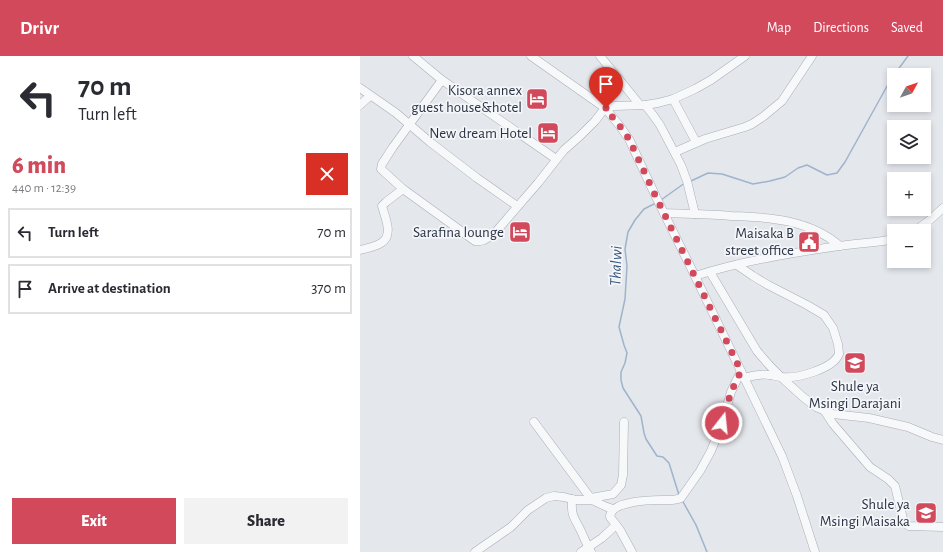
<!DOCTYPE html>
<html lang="en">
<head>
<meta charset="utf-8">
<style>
	body { margin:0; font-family:"Alegreya Sans",sans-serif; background:#f2f2f3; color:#2b2b33; height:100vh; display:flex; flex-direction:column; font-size:15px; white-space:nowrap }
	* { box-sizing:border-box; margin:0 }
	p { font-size:13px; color:#7c7c81 }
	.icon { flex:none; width:22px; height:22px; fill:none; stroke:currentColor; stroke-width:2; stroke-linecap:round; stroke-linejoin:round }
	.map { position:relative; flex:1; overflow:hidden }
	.panel { display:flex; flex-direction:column; background:#fff; width:360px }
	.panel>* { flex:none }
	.guide { background:#fff; color:#2b2b33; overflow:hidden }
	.needle { width:26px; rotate:50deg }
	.buttons { position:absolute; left:527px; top:12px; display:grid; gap:8px }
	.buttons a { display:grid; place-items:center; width:44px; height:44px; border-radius:0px; background:#fff; box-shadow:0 2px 6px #0003; font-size:20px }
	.pin { position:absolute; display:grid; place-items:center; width:34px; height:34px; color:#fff; margin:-41px -17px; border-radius:50% 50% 50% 0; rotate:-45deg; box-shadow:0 0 4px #0007 }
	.pin .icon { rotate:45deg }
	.me { position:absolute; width:44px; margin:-22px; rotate:16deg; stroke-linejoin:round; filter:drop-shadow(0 0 3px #0008) }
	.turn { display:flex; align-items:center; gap:14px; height:84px; padding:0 12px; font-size:18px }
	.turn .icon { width:52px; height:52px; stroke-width:2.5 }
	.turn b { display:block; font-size:28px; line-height:34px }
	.round { display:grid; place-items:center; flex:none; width:42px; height:42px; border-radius:0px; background:#f2f2f3 }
	.headline { display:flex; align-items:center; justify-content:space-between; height:68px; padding:0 12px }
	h1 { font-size:24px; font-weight:800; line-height:30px; color:#d1495b }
	.action { display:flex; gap:8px; margin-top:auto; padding:8px 12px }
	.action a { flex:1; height:46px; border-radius:0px; background:#d1495b; color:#fff; font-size:16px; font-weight:800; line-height:46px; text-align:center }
	.action a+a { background:#f2f2f3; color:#2b2b33 }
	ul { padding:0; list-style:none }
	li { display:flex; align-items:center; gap:12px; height:50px; margin:0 8px 6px; padding:0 4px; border:2px solid #e1e1e2; border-radius:0px }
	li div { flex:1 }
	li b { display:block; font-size:15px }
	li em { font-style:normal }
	header { display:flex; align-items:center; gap:24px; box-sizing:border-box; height:56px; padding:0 20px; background:#d1495b; color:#fff }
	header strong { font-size:19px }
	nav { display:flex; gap:22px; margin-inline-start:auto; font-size:14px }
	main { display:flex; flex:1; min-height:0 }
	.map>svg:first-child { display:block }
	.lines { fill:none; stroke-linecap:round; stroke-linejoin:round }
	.stream { stroke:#9fb4cc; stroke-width:1.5 }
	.minor-casing { stroke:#a9aeb7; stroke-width:9 }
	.minor { stroke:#f7f8fa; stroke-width:8 }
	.route { stroke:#d1495b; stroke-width:7; stroke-dasharray:0 12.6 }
	.labels { text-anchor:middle; stroke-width:3.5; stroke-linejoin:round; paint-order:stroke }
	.poi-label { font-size:15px; fill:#2b3445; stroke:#f4f6f9; text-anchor:end }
	.water-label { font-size:16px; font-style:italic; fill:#34527a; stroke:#f4f6f9 }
</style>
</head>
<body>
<header>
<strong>Drivr</strong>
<nav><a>Map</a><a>Directions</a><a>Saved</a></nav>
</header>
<main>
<section class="panel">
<div class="guide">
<div class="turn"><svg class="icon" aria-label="left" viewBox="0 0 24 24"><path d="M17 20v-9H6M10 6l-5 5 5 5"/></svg><div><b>70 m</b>Turn left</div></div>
</div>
<div class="headline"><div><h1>6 min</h1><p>440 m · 12:39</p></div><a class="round" style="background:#d93025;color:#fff"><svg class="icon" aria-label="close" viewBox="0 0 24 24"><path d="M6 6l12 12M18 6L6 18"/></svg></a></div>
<ul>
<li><svg class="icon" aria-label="left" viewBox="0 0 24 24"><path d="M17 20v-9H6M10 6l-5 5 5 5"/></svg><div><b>Turn left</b></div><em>70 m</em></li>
<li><svg class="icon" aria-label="arrive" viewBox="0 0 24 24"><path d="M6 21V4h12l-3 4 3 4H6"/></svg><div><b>Arrive at destination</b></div><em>370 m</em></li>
</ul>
<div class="action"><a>Exit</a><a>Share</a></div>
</section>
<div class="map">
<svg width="583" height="496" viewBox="0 0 583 496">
	<rect width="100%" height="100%" fill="#e4e7ec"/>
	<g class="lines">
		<g class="stream">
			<path d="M331 125 348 117 362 118 393 128 410 125 425 121 438 112 447 109 467 119 477 117 485 106 531 23 548 0"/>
			<path d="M301 144 322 129 325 127"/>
			<path d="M296 147 284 153 275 164 268 176 265 193 267 210 265 243 259 271 264 289 267 297 265 307 261 316V324L263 332 281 360 284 377 286 383 297 400 303 401 309 407 319 439"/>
			<path d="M322 444 336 469 347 496"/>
		</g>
		<g class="minor-casing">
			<g id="minor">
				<path d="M53 0 82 24 196 103"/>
				<path d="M171 0 245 52 259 69 269 83 296 141 335 220 422 400 437 440 455 496"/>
				<path d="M240 0 280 49"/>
				<path d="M82 24 33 91 22 108 21 113 43 133 115 185H120L124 184 133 179 178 127 204 94 220 80 235 65 245 52 255 50 285 49 298 47 313 43 335 33 351 24 385 0"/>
				<path d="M0 32 36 57 70 86 117 122 157 150"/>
				<path d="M313 43 336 86"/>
				<path d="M0 49 10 40"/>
				<path d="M285 49 293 59 300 69 321 109 327 125 335 158"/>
				<path d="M315 96 345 83 385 71 392 68 404 60 422 45 452 0"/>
				<path d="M304 157C327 158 350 158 372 160 410 161 450 164 480 190"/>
				<path d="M555 175 571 163 583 152"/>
				<path d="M0 194C7 192 15 191 21 187 34 180 25 161 22 150L26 146 43 133"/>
				<path d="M377 209 393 220 408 229 447 249 464 259 473 272 478 288 479 298C473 313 437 323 421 321 417 321 413 319 409 319 401 317 392 320 384 322"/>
				<path d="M350 216 397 295 410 310 421 321 443 341 456 351 473 358 509 362 548 371 572 381 583 384"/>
				<path d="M335 220C382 205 431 197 479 190 497 187 516 187 534 183"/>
				<path d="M464 354 473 368 510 411 528 423 535 430 544 467 549 470 583 471"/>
				<path d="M174 366 232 444"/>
				<path d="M231 442 253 438 261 429 263 419 264 366"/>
				<path d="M212 443C211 460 214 461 221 475 224 482 227 489 231 496"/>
				<path d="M115 496 151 471 168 454 186 442 194 440 204 441 215 444H232L247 451 253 453"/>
				<path d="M221 496 242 482 256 469"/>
				<path d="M272 496 260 474 250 461C250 445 290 444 302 444 309 444 314 445 321 442L340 415 351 395 362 367 371 336 381 315"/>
			</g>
		</g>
		<use href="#minor" class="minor"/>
	</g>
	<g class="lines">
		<path class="route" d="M246 52H245L259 69 269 83 296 141 381 315 371 336 362 367"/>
	</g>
	<defs>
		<g id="hotel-square" transform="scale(1.15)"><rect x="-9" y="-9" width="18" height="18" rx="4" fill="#d1495b" stroke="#f4f6f9"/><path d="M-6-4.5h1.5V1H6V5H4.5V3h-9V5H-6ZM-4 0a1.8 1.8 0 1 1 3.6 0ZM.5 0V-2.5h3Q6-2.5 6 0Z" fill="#fff"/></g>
		<g id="civic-square" transform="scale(1.15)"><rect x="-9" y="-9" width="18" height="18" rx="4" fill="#d1495b" stroke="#f4f6f9"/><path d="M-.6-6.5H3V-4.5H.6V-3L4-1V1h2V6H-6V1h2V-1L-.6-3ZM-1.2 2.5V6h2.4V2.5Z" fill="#fff"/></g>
		<g id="school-square" transform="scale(1.15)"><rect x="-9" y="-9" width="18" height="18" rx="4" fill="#d1495b" stroke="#f4f6f9"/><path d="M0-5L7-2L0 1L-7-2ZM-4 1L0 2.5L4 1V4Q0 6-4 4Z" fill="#fff"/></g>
	</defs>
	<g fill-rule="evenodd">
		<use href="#hotel-square" x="177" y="43"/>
		<use href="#hotel-square" x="188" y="77"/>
		<use href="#hotel-square" x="160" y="176"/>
		<use href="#civic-square" x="449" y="186"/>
		<use href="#school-square" x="495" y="307"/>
		<use href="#school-square" x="566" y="457"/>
	</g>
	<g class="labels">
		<g class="poi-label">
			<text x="162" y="39">Kisora annex<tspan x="162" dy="17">guest house&amp;hotel</tspan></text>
			<text x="172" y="82">New dream Hotel</text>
			<text x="144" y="181">Sarafina lounge</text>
			<text x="434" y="182">Maisaka B<tspan x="434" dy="17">street office</tspan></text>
			<text x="495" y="335" text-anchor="middle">Shule ya<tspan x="495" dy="17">Msingi Darajani</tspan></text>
			<text x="550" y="453">Shule ya<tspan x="550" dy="17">Msingi Maisaka</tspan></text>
		</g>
		<g class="water-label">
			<text transform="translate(255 210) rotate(-88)" y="6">Thalwi</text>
		</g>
	</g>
</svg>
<div class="buttons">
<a><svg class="needle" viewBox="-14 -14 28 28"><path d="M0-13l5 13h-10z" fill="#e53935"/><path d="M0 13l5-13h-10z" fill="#7c7c81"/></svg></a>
<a><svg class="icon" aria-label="layers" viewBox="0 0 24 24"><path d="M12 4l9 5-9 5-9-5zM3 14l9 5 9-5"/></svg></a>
<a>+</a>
<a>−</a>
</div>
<div class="pin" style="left:246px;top:52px;background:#d93025"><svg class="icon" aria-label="arrive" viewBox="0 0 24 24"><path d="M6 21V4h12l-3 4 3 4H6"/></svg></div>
<svg class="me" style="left:362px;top:367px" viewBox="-20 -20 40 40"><circle r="17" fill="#d1495b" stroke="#fff" stroke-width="3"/><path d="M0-11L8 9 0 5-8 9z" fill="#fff"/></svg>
</div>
</main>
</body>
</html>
